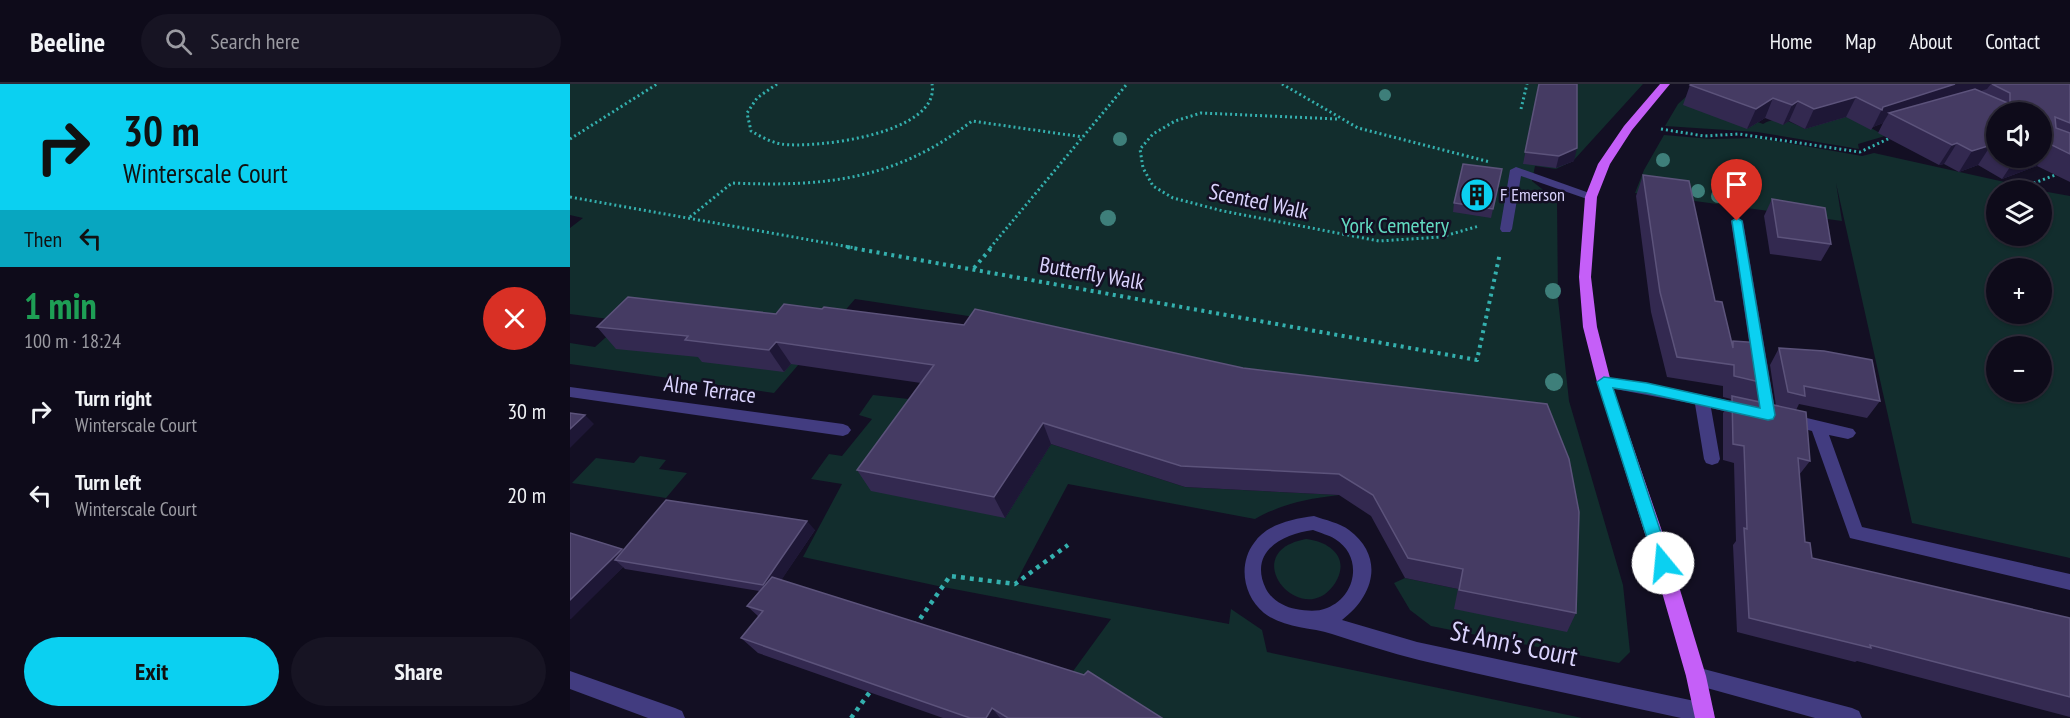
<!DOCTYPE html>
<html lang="en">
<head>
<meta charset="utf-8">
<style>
	body { margin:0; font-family:"PT Sans Narrow",sans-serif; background:#171423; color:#f1f3f6; height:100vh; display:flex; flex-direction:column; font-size:22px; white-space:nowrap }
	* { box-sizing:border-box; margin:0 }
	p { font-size:20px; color:#9b9ba2 }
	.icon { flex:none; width:33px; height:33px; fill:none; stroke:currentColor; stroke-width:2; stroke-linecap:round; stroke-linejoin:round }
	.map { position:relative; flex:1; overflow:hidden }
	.drawer { display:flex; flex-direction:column; background:#0e0b1a; width:570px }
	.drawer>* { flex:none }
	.guide { background:#0bd0f1; color:#111; overflow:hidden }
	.fabs { position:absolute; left:1416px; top:18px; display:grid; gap:12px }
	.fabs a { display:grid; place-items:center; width:66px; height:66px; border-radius:50%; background:#0e0b1a; box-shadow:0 2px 4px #0004,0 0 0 2px #2e2b39; font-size:30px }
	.pin { position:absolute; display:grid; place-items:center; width:51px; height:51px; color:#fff; margin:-62px -26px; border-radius:50% 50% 50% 0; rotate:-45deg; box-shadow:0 0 6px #0007 }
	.pin .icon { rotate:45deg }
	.me { position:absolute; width:66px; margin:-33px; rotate:343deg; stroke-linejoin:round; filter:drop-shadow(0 0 4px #0008) }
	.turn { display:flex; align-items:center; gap:21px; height:126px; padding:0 24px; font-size:27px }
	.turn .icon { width:78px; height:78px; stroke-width:2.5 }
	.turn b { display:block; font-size:42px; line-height:51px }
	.then { display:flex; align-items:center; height:57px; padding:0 24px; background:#0003; gap:12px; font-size:22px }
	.round { display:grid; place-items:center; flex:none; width:63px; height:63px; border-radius:32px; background:#171423 }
	.headline { display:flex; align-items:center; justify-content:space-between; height:102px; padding:0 24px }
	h1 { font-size:36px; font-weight:800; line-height:45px; color:#1e9e55 }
	.cta { display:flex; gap:12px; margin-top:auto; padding:12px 24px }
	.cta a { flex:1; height:69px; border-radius:36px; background:#0bd0f1; color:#111; font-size:24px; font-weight:800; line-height:69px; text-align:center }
	.cta a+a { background:#171423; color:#f1f3f6 }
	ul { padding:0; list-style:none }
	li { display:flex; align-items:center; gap:18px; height:84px; padding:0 24px }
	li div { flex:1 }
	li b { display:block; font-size:22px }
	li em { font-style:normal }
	header { display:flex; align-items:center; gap:36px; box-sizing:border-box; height:84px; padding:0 30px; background:#0e0b1a; border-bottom:2px solid #2e2b39 }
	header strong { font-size:28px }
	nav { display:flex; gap:33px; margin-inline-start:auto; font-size:21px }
	.search { width:420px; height:54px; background:#171423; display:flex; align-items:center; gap:15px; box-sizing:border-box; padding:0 21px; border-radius:33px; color:#9b9ba2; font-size:22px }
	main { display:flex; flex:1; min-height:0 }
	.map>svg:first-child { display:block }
	.green { fill:#122d2d; fill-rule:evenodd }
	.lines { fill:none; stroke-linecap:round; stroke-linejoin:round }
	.path-far2 { stroke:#34b0ae; stroke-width:3; stroke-dasharray:2 3; stroke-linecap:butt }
	.path-far1 { stroke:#34b0ae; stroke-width:4; stroke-dasharray:3 4.5; stroke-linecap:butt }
	.path { stroke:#34b0ae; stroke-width:4.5; stroke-dasharray:4 5; stroke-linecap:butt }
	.minor { fill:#423c80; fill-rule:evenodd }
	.major { fill:#c55ff8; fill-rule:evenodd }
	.tree { fill:#3e7f7a }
	.wall { fill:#332950; fill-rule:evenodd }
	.shaded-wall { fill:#1e1736 }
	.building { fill:#453b63; stroke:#5c537b; stroke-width:1.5 }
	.route { fill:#0bd0f1; stroke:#07879d; stroke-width:1.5 }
	.labels { text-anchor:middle; stroke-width:5; stroke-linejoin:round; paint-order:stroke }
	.far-poi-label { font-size:18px; fill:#dad3fd; stroke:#130f23; text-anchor:start }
	.street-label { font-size:22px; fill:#dad3fd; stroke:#130f23 }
	.park-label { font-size:22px; fill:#62dac1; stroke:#130f23 }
	.near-street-label { font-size:27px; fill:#dad3fd; stroke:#130f23 }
</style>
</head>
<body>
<header>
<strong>Beeline</strong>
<div class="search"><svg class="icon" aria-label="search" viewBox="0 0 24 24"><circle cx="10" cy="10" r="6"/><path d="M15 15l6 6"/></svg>Search here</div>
<nav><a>Home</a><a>Map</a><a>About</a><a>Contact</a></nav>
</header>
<main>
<section class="drawer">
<div class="guide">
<div class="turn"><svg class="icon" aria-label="right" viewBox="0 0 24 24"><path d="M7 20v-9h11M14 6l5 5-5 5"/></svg><div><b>30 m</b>Winterscale Court</div></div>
<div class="then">Then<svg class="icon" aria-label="left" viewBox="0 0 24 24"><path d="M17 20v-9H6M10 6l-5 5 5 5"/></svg></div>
</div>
<div class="headline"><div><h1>1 min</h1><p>100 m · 18:24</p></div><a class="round" style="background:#d93025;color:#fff"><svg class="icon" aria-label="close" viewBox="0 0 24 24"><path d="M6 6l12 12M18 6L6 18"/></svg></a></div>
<ul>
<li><svg class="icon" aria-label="right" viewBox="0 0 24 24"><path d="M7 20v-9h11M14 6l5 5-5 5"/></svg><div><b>Turn right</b><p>Winterscale Court</p></div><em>30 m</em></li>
<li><svg class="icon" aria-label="left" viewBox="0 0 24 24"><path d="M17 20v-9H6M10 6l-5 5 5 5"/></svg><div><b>Turn left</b><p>Winterscale Court</p></div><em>20 m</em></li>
</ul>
<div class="cta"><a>Exit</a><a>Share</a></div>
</section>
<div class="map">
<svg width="1500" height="634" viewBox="0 0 1500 634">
	<rect width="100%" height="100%" fill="#130f23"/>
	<g class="green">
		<path d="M0 0H1073L1003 77 986 85 965 82 962 97 987 117 988 215 999 317 1053 501 1060 568 1049 579 861 542 840 526 824 499 835 494 888 505 1001 448 414 247 435 434 481 360 615 403 769 411C736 415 714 419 685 435L498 400 445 500 659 540 661 525 692 546 697 568 1012 634H469L541 535 368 502 233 473 272 400 241 395 259 370 272 372 302 335 289 331 303 311 347 316 405 233 285 215 204 309 0 280V259L25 263 54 237 0 230V144L13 134 0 131Z"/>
		<path d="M1118 11 1193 40C1207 31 1222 38 1235 45L1261 21 1315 52 1288 60 1289 65 1187 48 1095 42 1108 20Z"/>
		<path d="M1094 51 1141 55 1189 54 1292 72 1304 69 1471 106H1426V152H1472V107L1500 112V474L1342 439 1266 99 1272 137 1065 109 1074 86ZM1426 184H1472V230H1426ZM1426 262H1472V308H1426Z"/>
		<path d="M70 372 96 376 89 385 117 389 96 414 2 399 26 374 64 379Z"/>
		<path d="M736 455C762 458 782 476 763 502 730 546 665 468 736 455Z"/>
	</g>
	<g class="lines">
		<g class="path-far2">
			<path d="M207 0 187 14 177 29 181 47C190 52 200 58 211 60 244 65 371 50 362 0"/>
			<path d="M712 0 788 44 920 78"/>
			<path d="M951 25 957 0"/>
			<path d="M767 35 631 29 605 37 583 50 570 65 573 84 583 102 603 114 653 127 809 157 871 153 909 142"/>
			<path d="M1091 45 1134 52 1169 50 1290 68 1320 54"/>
			<path d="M0 55 87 0"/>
			<path d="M1459 101 1488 90"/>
			<path d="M0 113 285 164"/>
			<path d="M120 133 162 99C255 103 326 96 402 37L513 53"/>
			<path d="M420 164 557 0"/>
		</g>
		<g class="path-far1">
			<path d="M277 163 907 276 930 169"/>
			<path d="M404 184 422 163"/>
		</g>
		<g class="path">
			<path d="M345 542 380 492 445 500 498 461"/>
			<path d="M281 634 302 605"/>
		</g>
		<g class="minor">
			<path d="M946 83 1025 111 1027 113 1021 117 1017 115 951 92 942 145 940 148H932L930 145 940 86Z"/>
			<path d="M1167 133 1173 137 1206 331 1203 335H1193L1190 331 1161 137Z"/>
			<path d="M1034 293C1082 299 1128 310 1175 320L1180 322 1183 326 1180 330 1175 332 1141 324 1150 375 1148 379 1142 381 1136 379 1134 375 1125 320 1029 302 1027 298Z"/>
			<path d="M0 303 273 340 278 342 281 346 278 350 273 352 0 313Z"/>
			<path d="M1216 329 1283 345 1286 349 1283 353 1278 355 1259 351 1292 443 1500 490V506L1280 454 1242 347 1211 339 1208 335 1211 331Z"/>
			<path d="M744 432C755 436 770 439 779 446 815 473 804 512 772 536L847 558 1134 619 1141 622 1144 629 1142 634H1111C1024 615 936 597 849 576 820 569 791 559 762 550 739 543 713 544 694 529 673 512 668 480 684 459 697 440 722 435 744 432ZM743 446C750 449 759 451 765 455 793 472 787 512 757 524 747 528 737 527 726 525 714 523 702 516 696 505 678 468 712 450 743 446Z"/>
			<path d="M1126 583 1282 624 1289 627 1292 634H1245L1126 601 1119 599 1116 592 1119 585Z"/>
			<path d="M0 587 105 624 112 627 115 634H78L0 605Z"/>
		</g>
		<path class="major" d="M1090 0H1100L1062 46 1040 80 1027 113 1021 193 1027 243 1041 298 1095 456 1136 592 1145 634H1125L1116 592 1077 456 1027 298 1013 243 1009 193 1015 113 1028 80 1054 42Z"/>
	</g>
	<g class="tree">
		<circle cx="815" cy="11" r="6"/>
		<circle cx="550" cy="55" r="7"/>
		<circle cx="1093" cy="76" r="7"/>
		<circle cx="1128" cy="107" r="7"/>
		<circle cx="1148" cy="112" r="7"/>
		<circle cx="538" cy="134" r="8"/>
		<circle cx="983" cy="207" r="8"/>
		<circle cx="984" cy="298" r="9"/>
	</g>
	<g class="wall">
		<path d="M969 0 1004 77 986 84 953 80Z"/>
		<path d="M1121 0H1500V98L1467 82 1432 95 1408 81 1389 88 1374 80 1369 81 1308 49 1313 39 1303 43 1301 46 1276 33 1235 45 1219 37 1213 41 1195 34 1177 45 1113 21 1120 1ZM1426 28 1472 74H1426Z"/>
		<path d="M932 85 921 134 883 128 884 119Z"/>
		<path d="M1073 91 1145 217 1162 259 1163 257 1198 300 1188 318 1206 322 1200 281 1209 264 1310 317 1297 334 1229 320 1226 326 1240 377 1229 391 1235 458 1242 474 1500 534V633L1287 577 1285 578 1167 548 1163 461 1166 457 1164 379 1153 376V329L1161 315 1153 313V302L1097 293 1081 228 1066 112Z"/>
		<path d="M1202 115 1261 160 1251 177 1200 170 1194 132Z"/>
		<path d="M27 243 673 284 1006 529 997 548 884 525 888 505 835 494 801 432 769 411 615 403 481 360 435 434 301 407 287 386 351 299 221 280 214 288 132 278 128 273 46 265Z"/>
		<path d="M245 446 211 496 592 634H373L188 569 171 554 189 533 177 522 189 507 55 485 53 483 0 535V449L53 466Z"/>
	</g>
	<g class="shaded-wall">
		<path d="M1385 0H1421L1417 5 1329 34 1319 29 1313 39 1303 43 1313 23Z"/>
		<path d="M1286 13 1276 33 1235 45 1244 25Z"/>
		<path d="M1203 14 1195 34 1177 45 1186 25Z"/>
		<path d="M1228 17 1219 37 1213 41 1222 21Z"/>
		<path d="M1387 59 1374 80 1369 81 1382 61Z"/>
		<path d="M1421 61 1408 81 1389 88 1402 67Z"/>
		<path d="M1482 61 1467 82 1432 95 1446 74H1472V65Z"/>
		<path d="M1007 64 1004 77 986 84 989 72Z"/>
		<path d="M206 258 221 280 214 288 199 266Z"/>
		<path d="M15 331 24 340 0 364V345Z"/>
		<path d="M473 339 481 360 435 434 424 413Z"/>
		<path d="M237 437 245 446 202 510 193 501Z"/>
		<path d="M52 465 62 474 45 476 53 483 1 535H0V516Z"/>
		<path d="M422 624 430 634H416Z"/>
	</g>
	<g class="building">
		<path d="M969 0H1007V64L989 72 955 68Z"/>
		<path d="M1121 0H1385L1313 23 1312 26 1286 13 1244 25 1228 17 1222 21 1203 14 1186 25 1120 1Z"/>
		<path d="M1422 0H1500V39L1485 33 1486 44 1500 49V70L1482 61 1472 65V28H1426V64L1421 61 1402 67 1387 59 1382 61 1319 29 1405 5 1440 20V9Z"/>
		<path d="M893 80 932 85 923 125 884 119Z"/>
		<path d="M1073 91 1119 97 1145 217 1152 218 1163 264V257L1192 259 1198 300 1164 292V281L1107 273 1090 208Z"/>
		<path d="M1202 115 1255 124 1261 160 1208 153Z"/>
		<path d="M58 213 206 230 214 220 252 225 254 223 394 241 405 225 673 284 977 320 999 375 1009 428 1006 529 889 506 893 485 838 474 803 411 769 390 611 382 473 339 424 413 287 386 364 281 206 258 199 266 115 256 118 252 27 243Z"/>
		<path d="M1209 264 1254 267 1302 276 1310 317 1234 302 1235 312 1218 308Z"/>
		<path d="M1162 312 1236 328 1240 377 1228 374 1235 458 1240 459 1242 474 1500 534V613L1300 561 1301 564 1179 534 1174 444 1177 445 1174 362 1163 360Z"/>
		<path d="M0 329 15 331 0 345Z"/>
		<path d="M96 416 237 437 193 501 45 476Z"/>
		<path d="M0 449 52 465 0 516Z"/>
		<path d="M202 493 514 591 518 587 592 634H438L422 624 416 634H400L171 554 193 527 177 522Z"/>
	</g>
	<path class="route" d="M1167 134 1172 137 1205 331 1203 335 1198 336 1077 309 1043 304 1101 479 1099 484 1093 486 1087 484 1085 479 1027 298 1034 293 1077 299 1190 324 1162 137Z"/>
	<defs>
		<g id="building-disc" transform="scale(1.725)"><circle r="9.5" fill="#0bd0f1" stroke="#130f23"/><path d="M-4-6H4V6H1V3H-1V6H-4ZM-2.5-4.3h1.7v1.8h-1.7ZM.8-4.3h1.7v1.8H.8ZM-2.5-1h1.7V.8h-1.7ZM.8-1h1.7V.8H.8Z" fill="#111"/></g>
	</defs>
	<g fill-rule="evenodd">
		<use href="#building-disc" x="907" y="111"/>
	</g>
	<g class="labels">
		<g class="far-poi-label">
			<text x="930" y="117">F Emerson</text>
		</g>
		<g class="street-label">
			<text transform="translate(689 117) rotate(12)" y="8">Scented Walk</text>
			<text transform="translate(522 189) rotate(10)" y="8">Butterfly Walk</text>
			<text transform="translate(140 305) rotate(8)" y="8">Alne Terrace</text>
		</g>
		<g class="park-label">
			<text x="825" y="149">York Cemetery</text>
		</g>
		<g class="near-street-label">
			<text transform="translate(944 560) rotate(12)" y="9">St Ann's Court</text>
		</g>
	</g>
</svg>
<div class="fabs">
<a><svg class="icon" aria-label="sound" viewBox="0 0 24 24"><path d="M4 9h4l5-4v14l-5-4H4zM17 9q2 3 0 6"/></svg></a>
<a><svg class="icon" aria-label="layers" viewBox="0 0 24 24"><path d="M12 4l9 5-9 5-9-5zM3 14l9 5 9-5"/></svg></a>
<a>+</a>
<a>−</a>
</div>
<div class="pin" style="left:1167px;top:137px;background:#d93025"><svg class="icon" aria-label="arrive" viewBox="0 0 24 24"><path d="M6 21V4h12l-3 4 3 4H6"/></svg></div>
<svg class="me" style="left:1093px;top:479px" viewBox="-20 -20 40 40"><circle r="19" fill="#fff"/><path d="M0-13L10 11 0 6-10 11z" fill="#0bd0f1"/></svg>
</div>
</main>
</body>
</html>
